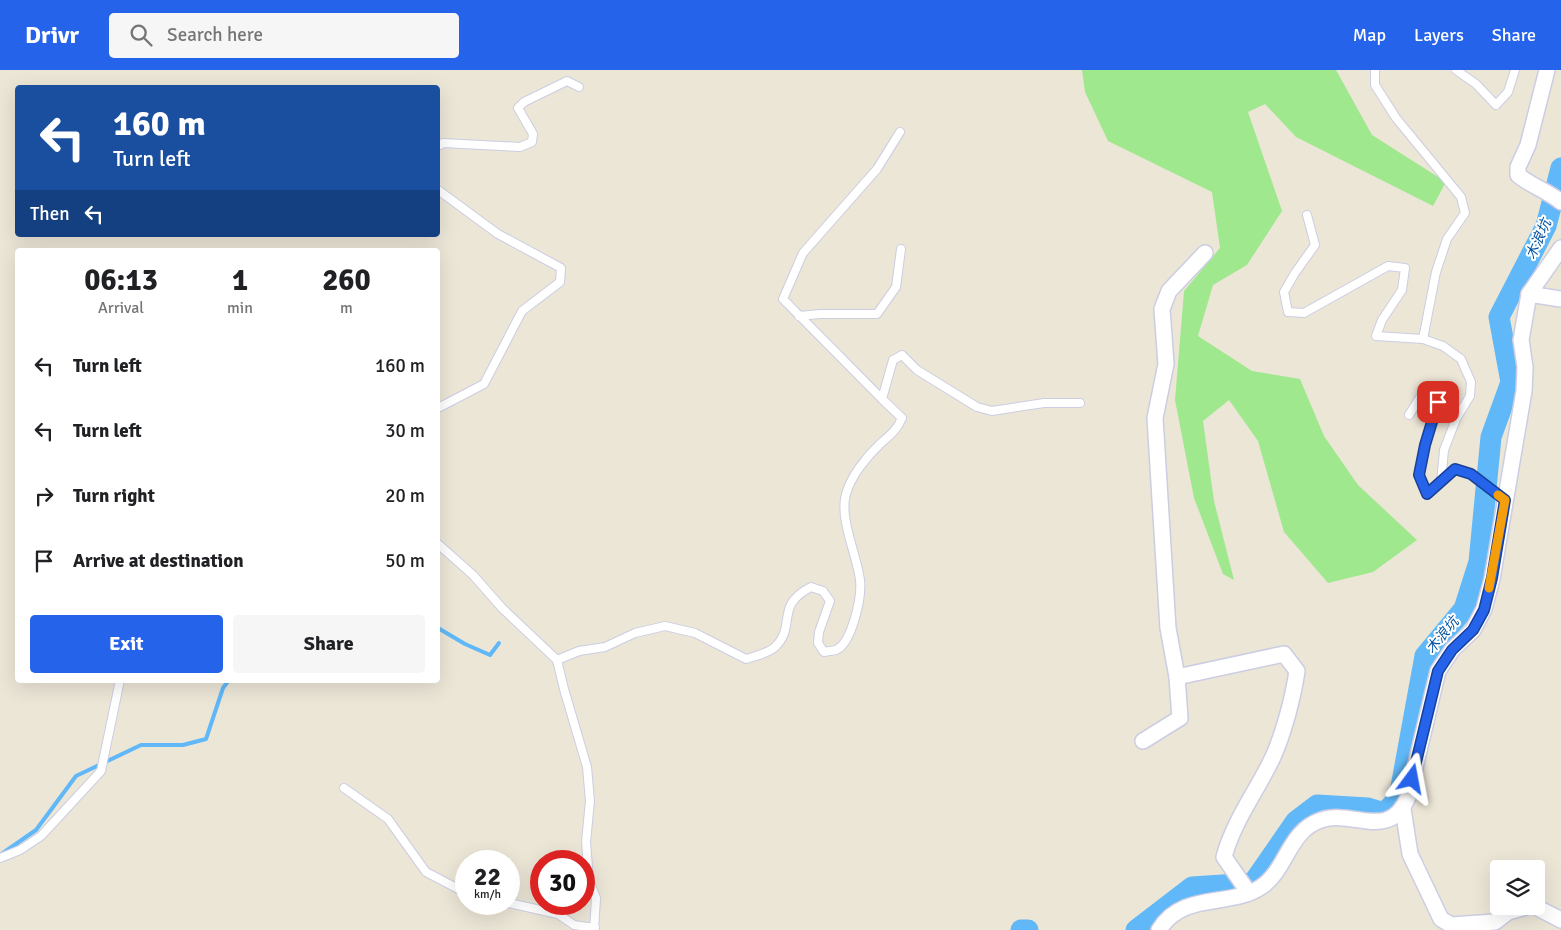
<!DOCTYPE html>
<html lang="en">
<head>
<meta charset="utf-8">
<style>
	body { margin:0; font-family:Signika,"Noto Sans TC",sans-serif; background:#f6f6f6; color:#202124; height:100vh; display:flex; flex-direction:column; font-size:19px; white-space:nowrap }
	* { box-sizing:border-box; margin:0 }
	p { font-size:16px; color:#757577 }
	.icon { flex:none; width:28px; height:28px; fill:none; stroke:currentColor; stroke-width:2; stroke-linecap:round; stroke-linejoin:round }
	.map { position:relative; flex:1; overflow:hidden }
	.panel { position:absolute; left:15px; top:178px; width:425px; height:435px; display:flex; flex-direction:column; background:#fff; border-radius:5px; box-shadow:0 5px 20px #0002 }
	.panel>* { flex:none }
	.hud { position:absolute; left:15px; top:15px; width:425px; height:152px; border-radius:5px; box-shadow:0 5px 20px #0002; background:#1a4fa0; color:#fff; overflow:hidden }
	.tools { position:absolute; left:1490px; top:790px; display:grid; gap:10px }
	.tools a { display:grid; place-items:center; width:55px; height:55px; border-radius:5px; background:#fff; box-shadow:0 5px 20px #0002; font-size:25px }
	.speed { position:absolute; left:455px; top:780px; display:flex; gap:10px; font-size:25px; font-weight:700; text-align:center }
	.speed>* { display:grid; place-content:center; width:65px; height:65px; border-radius:50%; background:#fff; box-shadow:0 5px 20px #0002; line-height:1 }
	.speed small { font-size:12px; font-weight:400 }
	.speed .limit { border:8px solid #d22; background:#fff; color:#111 }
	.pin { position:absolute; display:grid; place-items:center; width:42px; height:42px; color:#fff; margin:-21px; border-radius:10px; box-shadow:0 2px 8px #0006 }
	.me { position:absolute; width:55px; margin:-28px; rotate:13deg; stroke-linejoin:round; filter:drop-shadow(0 0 4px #0008) }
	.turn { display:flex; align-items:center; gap:18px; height:105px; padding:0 15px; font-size:22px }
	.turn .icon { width:65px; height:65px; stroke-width:2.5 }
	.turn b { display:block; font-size:35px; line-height:42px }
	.then { display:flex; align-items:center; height:48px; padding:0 15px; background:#0003; gap:10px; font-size:19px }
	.eta { display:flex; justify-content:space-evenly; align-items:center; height:85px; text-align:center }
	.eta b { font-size:30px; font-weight:700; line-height:35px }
	.button { display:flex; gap:10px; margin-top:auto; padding:10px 15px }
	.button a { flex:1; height:58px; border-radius:5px; background:#2563eb; color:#fff; font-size:20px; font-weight:700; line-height:58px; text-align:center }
	.button a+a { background:#f6f6f6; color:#202124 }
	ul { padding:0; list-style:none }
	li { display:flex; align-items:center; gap:15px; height:65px; padding:0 15px }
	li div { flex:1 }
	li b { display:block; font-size:19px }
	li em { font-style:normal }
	header { display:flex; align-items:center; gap:30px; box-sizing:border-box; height:70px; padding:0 25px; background:#2563eb; color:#fff }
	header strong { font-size:24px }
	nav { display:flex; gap:28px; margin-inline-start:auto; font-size:18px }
	.search { width:350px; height:45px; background:#f6f6f6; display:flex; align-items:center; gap:12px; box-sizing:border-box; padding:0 18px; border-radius:5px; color:#757577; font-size:19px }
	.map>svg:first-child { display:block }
	.green { fill:#9fe88e }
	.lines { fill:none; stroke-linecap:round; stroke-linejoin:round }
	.stream { stroke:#60b8f8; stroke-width:4 }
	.river { stroke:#60b8f8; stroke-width:21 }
	.lane-casing { stroke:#cccde2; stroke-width:10 }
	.street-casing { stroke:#cccde2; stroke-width:18 }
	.lane { stroke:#fff; stroke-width:8 }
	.street { stroke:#fff; stroke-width:15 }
	.route-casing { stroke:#184099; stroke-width:12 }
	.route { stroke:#2563eb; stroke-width:9 }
	.slow { stroke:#f59e0b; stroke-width:9 }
	.labels { text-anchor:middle; stroke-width:4; stroke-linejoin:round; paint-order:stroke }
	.water-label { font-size:14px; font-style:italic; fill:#0252a1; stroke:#fff }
</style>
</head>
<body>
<header>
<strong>Drivr</strong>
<div class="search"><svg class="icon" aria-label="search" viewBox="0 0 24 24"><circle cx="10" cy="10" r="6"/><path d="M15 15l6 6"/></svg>Search here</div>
<nav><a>Map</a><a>Layers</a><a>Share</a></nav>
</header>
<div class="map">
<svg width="1561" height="860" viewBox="0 0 1561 860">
	<rect width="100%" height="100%" fill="#ece6d7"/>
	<path class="green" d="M1082 0H1336L1372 65 1446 112 1433 136 1296 67 1265 34 1248 42 1282 141 1247 195 1213 215 1198 266 1252 301 1300 309 1324 366 1358 415 1417 470 1373 502 1328 513 1284 462 1258 371 1229 330 1203 351 1214 431 1234 510 1223 504 1194 428 1175 330 1184 221 1220 178 1212 122 1108 71 1085 22Z"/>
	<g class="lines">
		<g class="stream">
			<path d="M438 558 465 574 490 585 499 573"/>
			<path d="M0 785 36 760 76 706 141 675H183L206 669 223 618 229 610"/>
		</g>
		<g class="river">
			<path d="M1021 860H1028"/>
			<path d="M1136 860 1192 817 1253 813 1296 751 1317 735 1368 738 1384 743 1399 728 1425 586 1464 539 1479 492 1491 367 1511 312 1499 247 1546 156 1561 98"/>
		</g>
		<g class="lane-casing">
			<g id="lane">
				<path d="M1375 0V15L1396 48 1461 127 1465 143 1447 169 1436 202 1423 269"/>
				<path d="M1456 0 1476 14 1496 35 1508 22 1515 0"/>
				<path d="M438 76 443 73 520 77 532 72 533 64 518 38 524 32 567 11 579 17"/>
				<path d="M438 120 498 164 561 198 560 212 522 241 484 314 438 338"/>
				<path d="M1307 145 1315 175 1295 203 1284 222 1288 242 1304 243 1388 196 1405 198 1402 220 1382 250 1376 266 1423 269 1443 276 1461 289 1471 312 1470 326 1456 349 1444 380 1441 412 1455 399 1471 404 1505 430"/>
				<path d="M799 246 820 244H877L896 217 901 179"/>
				<path d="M882 329 783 229 803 183 877 99 900 62"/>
				<path d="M1409 345 1426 318H1440L1439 331 1425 375 1419 405 1427 424 1441 412"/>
				<path d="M438 474 473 505 502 538 557 590 564 619 587 697 590 731 586 772 589 810 596 828 594 860"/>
				<path d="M557 590 579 581 605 577 635 563 665 556 695 563 746 589C755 586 767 584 775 577 797 556 774 536 811 517L823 521 830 531 819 562 818 573 824 582C828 581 832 581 836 580 852 573 862 527 860 510 857 485 839 449 846 424 851 406 867 386 880 374 890 365 897 360 902 348L882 329 893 290 902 285 917 300 977 337 992 341 1044 333H1080"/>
				<path d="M344 718 388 749 426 802 466 823"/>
				<path d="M0 788 20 780 41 766 101 701 120 610"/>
				<path d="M509 833 558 844 574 855 595 858"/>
			</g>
		</g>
		<g class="street-casing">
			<g id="street">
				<path d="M1547 0 1528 75 1518 97V105C1531 116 1548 121 1561 132"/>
				<path d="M1529 224 1561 229"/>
				<path d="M1177 607 1284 584 1297 601C1293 628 1284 662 1273 687 1257 721 1234 750 1224 787L1249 823"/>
				<path d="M1143 671 1180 648 1177 607 1168 558 1155 348 1166 294 1162 239 1169 221 1205 183"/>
				<path d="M1403 739 1410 784 1441 849 1451 855 1495 852 1508 842 1530 836"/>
				<path d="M1534 836 1561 850"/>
				<path d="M1159 860C1183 821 1229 838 1261 817 1287 800 1288 761 1321 750 1354 739 1389 772 1408 727L1438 601 1452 580 1473 560 1484 539 1492 509 1524 321 1525 297 1521 270 1529 224 1561 178"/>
			</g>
		</g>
		<use href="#lane" class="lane"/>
		<use href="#street" class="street"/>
	</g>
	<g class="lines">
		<g class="route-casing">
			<path id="route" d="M1412 709 1438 601 1452 580 1473 560 1484 540 1492 508 1505 430 1471 404 1455 399 1427 424 1419 405 1425 375 1438 332"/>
		</g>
		<use href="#route" class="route"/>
		<path class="slow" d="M1489 518 1505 430 1498 425"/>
	</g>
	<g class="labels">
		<g class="water-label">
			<text transform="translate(1538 169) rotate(-66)" y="5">木浪坑</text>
			<text transform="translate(1442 565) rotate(-50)" y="5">木浪坑</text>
		</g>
	</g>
</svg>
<div class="tools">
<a><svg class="icon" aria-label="layers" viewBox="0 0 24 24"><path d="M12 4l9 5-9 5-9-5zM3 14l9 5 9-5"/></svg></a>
</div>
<div class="speed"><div>22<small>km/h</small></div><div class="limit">30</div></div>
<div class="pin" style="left:1438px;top:332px;background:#d93025"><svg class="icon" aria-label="arrive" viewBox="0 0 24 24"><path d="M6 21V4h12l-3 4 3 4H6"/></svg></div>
<svg class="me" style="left:1412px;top:709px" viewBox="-20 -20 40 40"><path d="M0-17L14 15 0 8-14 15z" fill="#2563eb" stroke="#fff" stroke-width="4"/></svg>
<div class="hud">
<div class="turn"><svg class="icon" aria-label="left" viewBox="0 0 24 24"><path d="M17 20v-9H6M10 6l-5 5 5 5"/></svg><div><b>160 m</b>Turn left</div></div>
<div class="then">Then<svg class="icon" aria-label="left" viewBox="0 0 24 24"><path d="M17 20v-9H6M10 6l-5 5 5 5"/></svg></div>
</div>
<section class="panel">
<div class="eta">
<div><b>06:13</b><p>Arrival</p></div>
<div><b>1</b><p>min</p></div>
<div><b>260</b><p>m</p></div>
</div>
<ul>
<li><svg class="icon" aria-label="left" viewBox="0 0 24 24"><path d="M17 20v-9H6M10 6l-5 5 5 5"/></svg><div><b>Turn left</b></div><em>160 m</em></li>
<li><svg class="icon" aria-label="left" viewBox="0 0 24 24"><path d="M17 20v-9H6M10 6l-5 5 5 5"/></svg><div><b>Turn left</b></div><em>30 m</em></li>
<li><svg class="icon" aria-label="right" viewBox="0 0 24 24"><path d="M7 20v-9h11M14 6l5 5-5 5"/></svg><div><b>Turn right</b></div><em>20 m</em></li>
<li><svg class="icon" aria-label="arrive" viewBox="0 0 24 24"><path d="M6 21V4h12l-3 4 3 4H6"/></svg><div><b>Arrive at destination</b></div><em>50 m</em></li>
</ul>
<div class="button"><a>Exit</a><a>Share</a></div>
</section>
</div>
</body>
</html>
